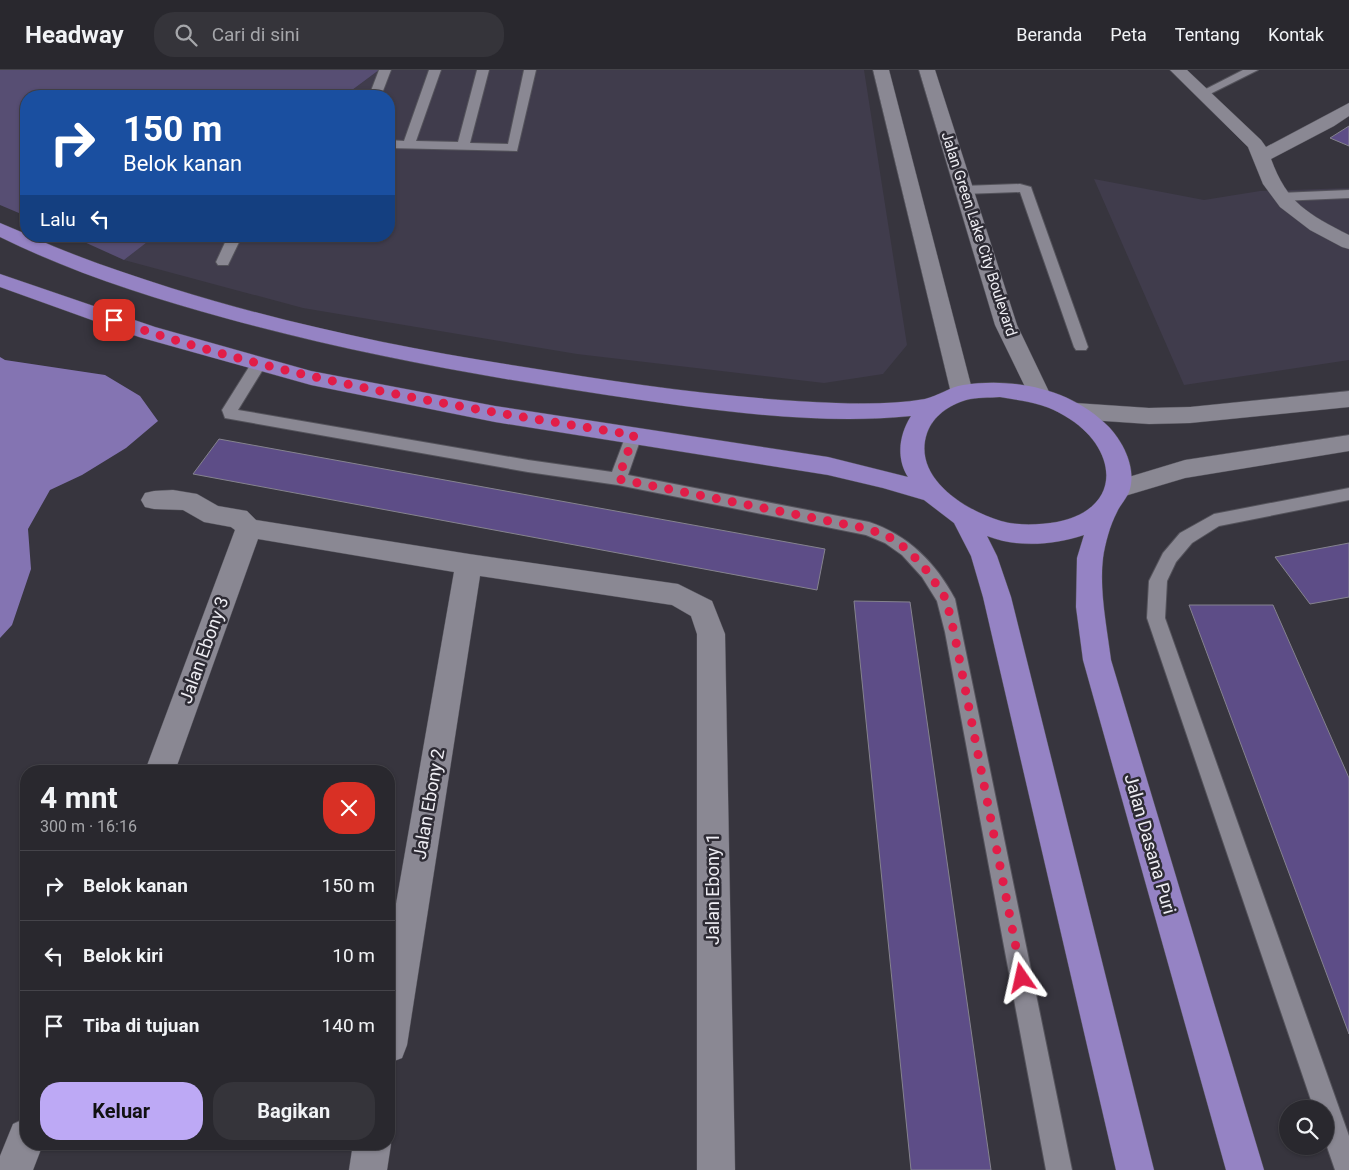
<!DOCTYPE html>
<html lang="id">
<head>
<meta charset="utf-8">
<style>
	body { margin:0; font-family:Roboto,sans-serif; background:#35343a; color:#f1f3f6; height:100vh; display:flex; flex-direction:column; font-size:19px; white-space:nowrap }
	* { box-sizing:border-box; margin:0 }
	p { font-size:16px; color:#a5a6aa }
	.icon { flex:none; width:28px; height:28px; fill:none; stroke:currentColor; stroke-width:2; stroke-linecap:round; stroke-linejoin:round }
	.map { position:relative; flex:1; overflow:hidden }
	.details { position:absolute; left:20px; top:695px; width:375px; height:385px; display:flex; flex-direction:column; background:#29282e; border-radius:20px; box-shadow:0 1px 4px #0004,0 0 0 1px #45444a }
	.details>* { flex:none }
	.banner { position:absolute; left:20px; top:20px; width:375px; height:152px; border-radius:20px; box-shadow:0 1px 4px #0004,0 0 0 1px #45444a; background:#1a4fa0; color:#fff; overflow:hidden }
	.buttons { position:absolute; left:1279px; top:1030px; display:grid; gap:10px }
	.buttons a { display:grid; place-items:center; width:55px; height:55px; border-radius:50%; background:#29282e; box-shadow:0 1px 4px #0004,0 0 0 1px #45444a; font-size:25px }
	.pin { position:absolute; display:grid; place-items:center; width:42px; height:42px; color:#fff; margin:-21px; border-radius:10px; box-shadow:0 2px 8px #0006 }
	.me { position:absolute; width:55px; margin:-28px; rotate:349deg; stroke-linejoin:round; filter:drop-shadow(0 0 4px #0008) }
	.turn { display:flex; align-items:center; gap:18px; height:105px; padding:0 20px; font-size:22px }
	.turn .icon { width:65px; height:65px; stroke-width:2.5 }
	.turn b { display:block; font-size:35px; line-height:42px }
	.then { display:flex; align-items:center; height:48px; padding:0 20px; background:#0003; gap:10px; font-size:19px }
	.round { display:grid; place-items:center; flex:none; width:52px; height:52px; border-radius:20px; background:#35343a }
	.overview { display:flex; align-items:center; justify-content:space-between; height:85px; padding:0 20px }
	h1 { font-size:30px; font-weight:700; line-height:38px }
	.primary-button { display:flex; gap:10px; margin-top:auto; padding:10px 20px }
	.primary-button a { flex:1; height:58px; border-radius:20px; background:#bda9f5; color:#111; font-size:20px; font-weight:700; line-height:58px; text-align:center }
	.primary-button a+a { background:#35343a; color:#f1f3f6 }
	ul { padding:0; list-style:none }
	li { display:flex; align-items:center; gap:15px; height:70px; padding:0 20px; border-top:1px solid #45444a }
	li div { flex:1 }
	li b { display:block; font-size:19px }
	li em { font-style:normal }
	header { display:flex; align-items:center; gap:30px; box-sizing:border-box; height:70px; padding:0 25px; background:#29282e; border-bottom:1px solid #45444a }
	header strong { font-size:24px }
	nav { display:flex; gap:28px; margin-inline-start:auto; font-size:18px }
	.search { width:350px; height:45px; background:#35343a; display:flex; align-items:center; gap:12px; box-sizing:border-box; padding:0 18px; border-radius:20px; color:#a5a6aa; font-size:19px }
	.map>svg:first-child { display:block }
	.built { fill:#403c4c }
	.green { fill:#574e73 }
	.water { fill:#8474b2 }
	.building { fill:#5d4d87; stroke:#85838e }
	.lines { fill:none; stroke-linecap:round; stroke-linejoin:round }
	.service-casing { stroke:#54535b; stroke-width:2 }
	.minor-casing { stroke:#54535b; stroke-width:1 }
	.tertiary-casing { stroke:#54535b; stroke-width:1 }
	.primary-casing { stroke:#54535b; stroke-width:1 }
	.service { fill:#8a8893; fill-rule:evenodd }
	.minor { fill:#8a8893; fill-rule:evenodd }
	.tertiary { fill:#8a8893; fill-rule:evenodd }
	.primary { fill:#9583c4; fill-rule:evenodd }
	.route { stroke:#e11d48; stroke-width:9; stroke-dasharray:0 16.2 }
	.labels { text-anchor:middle; stroke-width:5; stroke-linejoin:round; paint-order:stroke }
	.far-street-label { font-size:15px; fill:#efeef4; stroke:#2d2b34 }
	.street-label { font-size:18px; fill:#efeef4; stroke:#2d2b34 }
</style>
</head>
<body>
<header>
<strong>Headway</strong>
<div class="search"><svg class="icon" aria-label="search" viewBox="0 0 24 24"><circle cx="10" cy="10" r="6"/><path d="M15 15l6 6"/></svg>Cari di sini</div>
<nav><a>Beranda</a><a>Peta</a><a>Tentang</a><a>Kontak</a></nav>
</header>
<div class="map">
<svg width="1349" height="1100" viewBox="0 0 1349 1100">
	<rect width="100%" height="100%" fill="#37353e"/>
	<g class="built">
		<path d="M379 0H864L907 275 883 304 824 313 577 284 303 238 124 190 155 166H389V26H344Z"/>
		<path d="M1094 109 1204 130 1260 121 1349 118V290L1184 315Z"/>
	</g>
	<g class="green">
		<path d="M0 0H379L344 26H26V146L0 135Z"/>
		<path d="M71 166H155L124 190Z"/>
	</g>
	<path class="water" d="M0 287 5 290 105 305 140 326 158 351 126 378 82 405 50 420 28 459 31 499 12 555 0 568Z"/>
	<g class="building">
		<path d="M1349 56V76L1330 68Z"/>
		<path d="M219 369 825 479 817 520 193 404Z"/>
		<path d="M1349 473V527L1310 534 1275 487Z"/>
		<path d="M854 531 910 532 991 1100H911Z"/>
		<path d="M1189 535H1273L1349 708V964Z"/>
	</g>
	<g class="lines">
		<g class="service-casing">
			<g id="service">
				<path d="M379 0H391L381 26H369Z"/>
				<path d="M429 0H441L416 71 458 72 477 0H489L470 73 508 74 524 0H536L517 81 389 78V70L404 71Z"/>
				<path d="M1243 0H1258L1208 25 1204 26 1198 23Z"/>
				<path d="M1020 114 1031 117 1032 120 1088 277 1086 280H1076L1074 277 1020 122 963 124 957 120 963 116Z"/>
				<path d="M1349 120V128L1280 131 1274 127 1280 123Z"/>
				<path d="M228 166H242L228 195H218L216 192Z"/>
				<path d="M259 288 264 289 267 293 238 340 528 390 612 402 626 365 628 361 634 359 640 361 642 365 628 405 869 452C908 465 936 493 955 529L1072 1100H1046L945 562 937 531 922 507 902 485 885 473 866 465 618 415 528 402 225 348 222 340 254 289Z"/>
				<path d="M1349 418V430L1219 456 1192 473 1176 492 1167 511 1165 548 1349 1066V1100H1335L1325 1071V1039H1314L1147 548 1149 511 1163 483 1180 463 1214 444Z"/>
			</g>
		</g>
		<g class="minor-casing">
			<g id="minor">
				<path d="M1170 0H1187L1261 70 1266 77 1349 33V46L1334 56 1271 89C1287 133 1308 144 1349 165V179L1342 177 1310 160 1280 137 1263 114 1248 77Z"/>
				<path d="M173 420 197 424 218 436 247 441 256 450 469 484 678 514 712 531 725 564 735 1100H697V564L691 546 672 535 480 506 407 975 402 988 389 993V874L454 502 258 469 175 701H145L235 460 231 457 204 452 183 440 154 439 145 437 141 430 145 423 154 421Z"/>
				<path d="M26 1048V1074H43L33 1100H0V1086L13 1054Z"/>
				<path d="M389 1068 391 1074 387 1100H349L353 1074H389Z"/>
			</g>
		</g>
		<g class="tertiary-casing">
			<g id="tertiary">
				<path d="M873 0H889L973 323 970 328 962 331 954 328 951 323Z"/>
				<path d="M919 0H935L1017 255 1051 326 1048 331 1040 334 1032 331 995 255Z"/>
				<path d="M1349 321V337L1190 353 1149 354 1075 349 1067 347 1063 341 1067 335 1075 333 1149 338 1190 337Z"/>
				<path d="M1349 365V381L1185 408 1118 428 1109 425 1106 419 1109 413 1185 390Z"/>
			</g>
		</g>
		<g class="primary-casing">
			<path id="primary" d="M0 153 26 164V166H30C76 187 124 203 171 218 287 254 405 279 524 297 628 314 732 329 836 333 866 334 896 334 925 329 938 326 950 317 963 315 1014 307 1072 319 1109 357 1123 372 1136 397 1130 419 1128 427 1120 435 1117 442 1110 455 1105 474 1103 488 1099 520 1107 558 1111 590L1264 1100H1226L1083 590 1076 537 1077 488 1084 465C1053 475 1018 478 987 466L997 486 1011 527 1154 1100H1116L983 527 971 486 954 453 924 430 883 418 828 405 495 352 311 315 139 267 0 217V204L155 257 311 301 495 336 828 387 908 407C896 388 899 365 911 346 815 356 703 339 607 325 479 306 351 283 225 248 148 227 71 202 0 167ZM1000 327C1023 331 1045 333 1065 346 1117 376 1126 438 1057 452 1039 455 1018 456 1001 451 964 440 912 407 927 363 933 346 949 335 966 330 977 327 989 328 1000 327Z"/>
		</g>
		<use href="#service" class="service"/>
		<use href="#minor" class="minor"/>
		<use href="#tertiary" class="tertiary"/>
		<use href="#primary" class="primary"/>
	</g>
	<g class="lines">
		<path class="route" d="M114 250C282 309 458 337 634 365L618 409 869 459 891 468 908 480 928 502 946 529 954 562 1022 908"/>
	</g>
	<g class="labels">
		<g class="far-street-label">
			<text transform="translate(979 164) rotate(72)" y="5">Jalan Green Lake City Boulevard</text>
		</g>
		<g class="street-label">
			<text transform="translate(204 580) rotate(-70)" y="6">Jalan Ebony 3</text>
			<text transform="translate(429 734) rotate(-80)" y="6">Jalan Ebony 2</text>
			<text transform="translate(1150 774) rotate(74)" y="6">Jalan Dasana Puri</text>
			<text transform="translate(713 819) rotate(-90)" y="6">Jalan Ebony 1</text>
		</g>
	</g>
</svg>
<div class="buttons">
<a><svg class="icon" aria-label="search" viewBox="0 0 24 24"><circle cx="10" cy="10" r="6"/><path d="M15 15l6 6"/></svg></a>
</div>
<div class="pin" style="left:114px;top:250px;background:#d93025"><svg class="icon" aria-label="arrive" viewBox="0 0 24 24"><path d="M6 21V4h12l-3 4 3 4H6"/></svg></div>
<svg class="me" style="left:1022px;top:908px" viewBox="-20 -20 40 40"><path d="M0-17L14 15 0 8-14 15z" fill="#e11d48" stroke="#fff" stroke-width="4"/></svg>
<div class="banner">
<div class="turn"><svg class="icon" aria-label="right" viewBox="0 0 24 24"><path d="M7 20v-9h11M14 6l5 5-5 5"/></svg><div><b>150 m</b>Belok kanan</div></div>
<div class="then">Lalu<svg class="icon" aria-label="left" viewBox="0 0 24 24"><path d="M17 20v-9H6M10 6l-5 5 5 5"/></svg></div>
</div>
<section class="details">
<div class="overview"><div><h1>4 mnt</h1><p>300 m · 16:16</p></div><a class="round" style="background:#d93025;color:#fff"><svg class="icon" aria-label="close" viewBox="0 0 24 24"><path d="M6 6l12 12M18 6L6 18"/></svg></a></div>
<ul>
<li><svg class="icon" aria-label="right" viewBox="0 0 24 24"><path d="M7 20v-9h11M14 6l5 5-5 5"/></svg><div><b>Belok kanan</b></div><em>150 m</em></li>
<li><svg class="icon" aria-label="left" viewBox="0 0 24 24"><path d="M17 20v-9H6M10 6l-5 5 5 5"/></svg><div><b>Belok kiri</b></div><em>10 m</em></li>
<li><svg class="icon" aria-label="arrive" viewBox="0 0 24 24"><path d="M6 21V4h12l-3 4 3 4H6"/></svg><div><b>Tiba di tujuan</b></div><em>140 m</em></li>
</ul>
<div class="primary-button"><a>Keluar</a><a>Bagikan</a></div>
</section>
</div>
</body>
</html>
